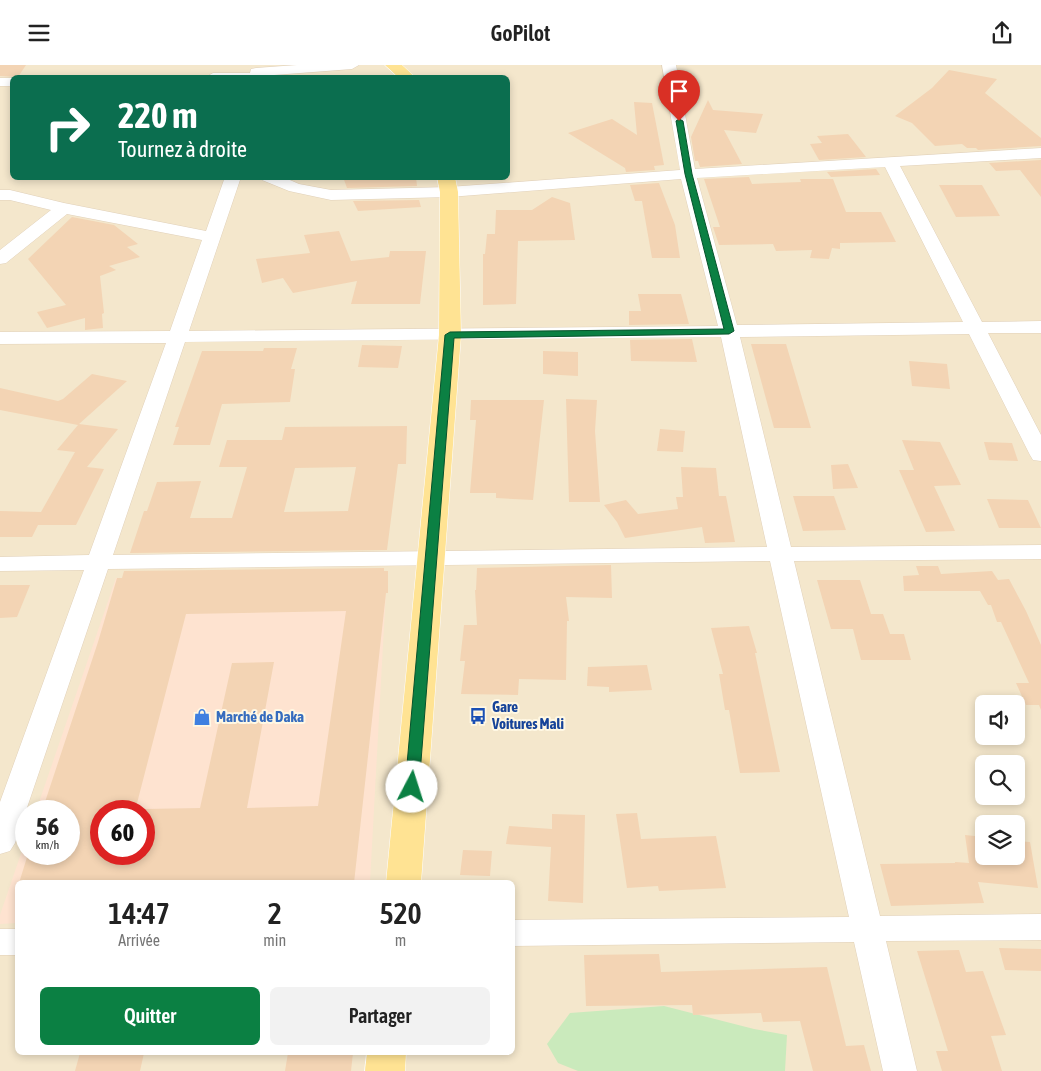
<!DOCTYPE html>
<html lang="fr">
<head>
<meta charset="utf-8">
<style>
	body { margin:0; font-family:"Asap Condensed",sans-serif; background:#f2f2f2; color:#222; height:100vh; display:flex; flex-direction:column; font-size:19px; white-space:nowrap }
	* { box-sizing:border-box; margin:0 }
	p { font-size:16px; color:#767676 }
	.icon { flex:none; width:28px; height:28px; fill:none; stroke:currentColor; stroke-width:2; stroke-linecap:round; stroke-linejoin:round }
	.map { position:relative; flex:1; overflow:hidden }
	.sheet { position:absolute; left:15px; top:815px; width:500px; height:175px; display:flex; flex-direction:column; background:#fff; border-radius:8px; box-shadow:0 2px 8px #0003 }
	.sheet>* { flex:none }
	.guide { position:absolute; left:10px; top:10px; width:500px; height:105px; border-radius:8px; box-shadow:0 2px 8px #0003; background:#0b6e4f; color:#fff; overflow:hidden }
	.fabs { position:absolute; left:975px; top:630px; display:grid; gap:10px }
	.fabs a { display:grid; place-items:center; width:50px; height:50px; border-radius:8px; background:#fff; box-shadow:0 2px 8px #0003; font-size:25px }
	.speed { position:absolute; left:15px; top:735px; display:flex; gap:10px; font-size:25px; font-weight:700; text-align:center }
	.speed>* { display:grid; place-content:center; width:65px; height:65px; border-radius:50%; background:#fff; box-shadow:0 2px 8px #0003; line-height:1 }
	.speed small { font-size:12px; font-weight:400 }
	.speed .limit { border:8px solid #d22; background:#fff; color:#111 }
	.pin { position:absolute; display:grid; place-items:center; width:42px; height:42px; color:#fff; margin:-51px -21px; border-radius:50% 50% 50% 0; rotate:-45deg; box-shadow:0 0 5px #0007 }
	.pin .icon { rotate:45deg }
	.me { position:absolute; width:55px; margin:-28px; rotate:5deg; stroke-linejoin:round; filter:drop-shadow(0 0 4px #0008) }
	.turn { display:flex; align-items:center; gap:18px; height:105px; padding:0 25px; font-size:22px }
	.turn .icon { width:65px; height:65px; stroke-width:2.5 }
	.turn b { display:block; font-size:35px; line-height:42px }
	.eta { display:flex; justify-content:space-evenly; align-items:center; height:85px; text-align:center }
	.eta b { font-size:30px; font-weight:600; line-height:35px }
	.action { display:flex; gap:10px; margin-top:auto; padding:10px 25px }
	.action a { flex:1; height:58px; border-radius:8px; background:#0b8043; color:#fff; font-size:20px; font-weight:600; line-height:58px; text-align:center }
	.action a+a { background:#f2f2f2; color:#222 }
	header { display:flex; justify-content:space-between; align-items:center; height:65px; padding:0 25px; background:#fff; font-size:22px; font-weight:600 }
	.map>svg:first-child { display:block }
	.residential { fill:#f4e7cc; fill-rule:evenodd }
	.commercial { fill:#fee3d0; fill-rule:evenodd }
	.green { fill:#caeabc }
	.building { fill:#f3d4b4; fill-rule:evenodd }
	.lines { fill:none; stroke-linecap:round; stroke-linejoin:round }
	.minor-casing { stroke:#e1d1ba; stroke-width:1 }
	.major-casing { stroke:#fff; stroke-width:1 }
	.minor { fill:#fff; fill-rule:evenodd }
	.major { fill:#ffe393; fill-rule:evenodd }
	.route { fill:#0b8043; stroke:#07532c }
	.labels { text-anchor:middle; stroke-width:4; stroke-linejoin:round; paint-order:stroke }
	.transit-label { font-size:15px; font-weight:bold; fill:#164399; stroke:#fff8e4; text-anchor:start }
	.shop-label { font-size:15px; font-weight:bold; fill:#366cbe; stroke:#fff8e4; text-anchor:start }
</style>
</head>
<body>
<header><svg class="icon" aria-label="menu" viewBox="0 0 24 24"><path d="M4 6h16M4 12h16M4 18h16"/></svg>GoPilot<svg class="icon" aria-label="share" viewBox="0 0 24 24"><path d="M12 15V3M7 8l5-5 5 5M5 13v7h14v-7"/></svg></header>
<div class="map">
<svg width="1041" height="1006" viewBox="0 0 1041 1006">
	<rect width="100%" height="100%" fill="#fdf4dd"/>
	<path class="residential" d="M0 0H1041V1006H0ZM12 12H508V112H12ZM984 639H1016V671H984ZM984 699H1016V731H984ZM26 746H69V789H26ZM101 746H144V789H101ZM984 759H1016V791H984ZM18 818H512V988H18Z"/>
	<path class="commercial" d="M387 507 370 817 18 818 17 858 0 859V850L26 774V789H69V746H36L116 513ZM101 746H144V789H101Z"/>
	<path class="green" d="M664 941 754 964 787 970 785 1006H578L558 998 547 979 570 948Z"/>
	<g class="building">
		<path d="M0 0H26L18 12 0 11Z"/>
		<path d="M949 5 997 14 985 28 1041 73V81L978 85 976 83H967L962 79 935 81 912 58 895 51 932 23Z"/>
		<path d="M708 35 713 45 763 49 756 68 724 65 742 99 700 102 698 96H695L691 72Z"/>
		<path d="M634 37 652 38 664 100 654 101 655 105 626 107 625 103 568 68 612 54 637 70Z"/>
		<path d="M848 69 866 92 819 95 810 79 822 78 817 71Z"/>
		<path d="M1041 95V132L1020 105 996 106 989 98Z"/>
		<path d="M876 104 880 110 831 112 827 107Z"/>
		<path d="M343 112H416L417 121 347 123Z"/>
		<path d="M749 112 752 119 801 117 800 114H833L846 147H881L896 177 840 178V184L832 183 829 194 810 193 812 185 776 186 773 179 719 180 713 162H720L704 114Z"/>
		<path d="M659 118 675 160 680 193H652L642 136H635L630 120Z"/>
		<path d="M939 120H982L1000 151 956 152Z"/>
		<path d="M552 132 570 138 575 175 518 176 516 239 483 240V189H485L487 169H495L496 145H532Z"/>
		<path d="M419 135 421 142 358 146 353 136Z"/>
		<path d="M72 152 114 160 138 179 127 182 140 192 109 201 116 205 100 211 104 248 102 249 103 263 85 265V253L47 263 37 247 66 240 28 194Z"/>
		<path d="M339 166 351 196 389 192 390 186H426L420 239H351L357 216 293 228 283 213 262 218 256 194 310 188 304 170Z"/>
		<path d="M638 229H681L689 259 629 260V246H641Z"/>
		<path d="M692 274 697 297 631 296 630 275Z"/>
		<path d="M751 279H786L811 363H774Z"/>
		<path d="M362 280 402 281 398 303 358 302Z"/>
		<path d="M264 283H297L291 304H295L290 337 222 339 210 380H173L179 362H175L202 286H263Z"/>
		<path d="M543 286 578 287V311L543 309Z"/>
		<path d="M909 296 947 299 950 324 912 321Z"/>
		<path d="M92 309 127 316 79 359 118 364 87 402 104 404 76 460H38L32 472H0V446L41 447 75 387 57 385 78 360 0 345V323L58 336 63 334Z"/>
		<path d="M566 334 597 335 595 366 600 437H569Z"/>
		<path d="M471 335H544L533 435 496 433V428H470L476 355H470Z"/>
		<path d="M407 361 406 399H398L387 485 130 488 144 446H147L157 417 201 416 190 453H232L247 402H219L227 375H282L285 362ZM356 402 348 446 284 447 295 403Z"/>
		<path d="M660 364 685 366 683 387 657 386Z"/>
		<path d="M902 375 940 377 961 420 934 421 955 466 926 467 899 405H914Z"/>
		<path d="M984 377 1012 378 1018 396 989 395Z"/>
		<path d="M848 399 858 423 833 424 831 400Z"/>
		<path d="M681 402 716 403 719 431H726L735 477 705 478 702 462 625 473 617 457 604 440 626 435 638 449 678 444 676 432H683Z"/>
		<path d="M793 431H834L846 465 803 466Z"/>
		<path d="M987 434 1028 435 1041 463H999Z"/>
		<path d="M611 500 612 533 566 532 569 556H567L566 615 519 614 518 630 461 629 465 596H460L464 560H477L475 525H476L477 503Z"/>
		<path d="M916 501H938L941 509 992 506 998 515 1009 514 1026 546 1041 580V645L1039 640H1026L1016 618H1029L1001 557H997L991 540H988L980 526H904L903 511 919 510Z"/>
		<path d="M384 503V506H388V528H386L354 818H19L28 789H69V746H42L98 577 117 513H122L124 506ZM346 546 318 741 247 743 274 597 232 598 200 743 144 744V789H101V746H135L186 549Z"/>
		<path d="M817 515H860L871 549H883L890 569H904L911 595H861L853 564H831Z"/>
		<path d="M0 520H30L17 552 0 553Z"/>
		<path d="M749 561 757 588H755L780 707 740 708 729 645H725L719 609H723L711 563Z"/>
		<path d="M647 600 652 625 609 627V622L587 621 588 602Z"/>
		<path d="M637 748 641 774 716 771 726 823 659 826 658 821 627 823 616 749Z"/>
		<path d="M552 749 585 750 583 838 548 836 551 782 506 779 509 761 552 764Z"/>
		<path d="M965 770 984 772V791H1016V776L1030 777 1038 823 978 817 984 838 891 841 880 799 955 798V797L969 798Z"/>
		<path d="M463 785 492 786 490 811 460 810Z"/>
		<path d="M999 883 1041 884V906L1005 905Z"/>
		<path d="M959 885 966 907 983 906 1006 970 991 971 1002 1006H942L936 986H948L917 886Z"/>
		<path d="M659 889 661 907 827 902 846 981 864 980 871 1006H813L800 956 763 957 761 948 693 950 692 940 586 941 584 890Z"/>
		<path d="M80 988H144L140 1006H75Z"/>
		<path d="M288 988H353L351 1006H285Z"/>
	</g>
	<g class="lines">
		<g class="minor-casing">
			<g id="minor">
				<path d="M297 0H359L352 4 261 11V12H206L213 8H250L251 4 256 3Z"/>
				<path d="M662 0H676L695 104 1041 83V93L900 101 982 257 1041 256V268H988L1041 370V396L1033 395 1030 390 969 269 740 272 791 482 1041 480V494L794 496 880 851 1041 849V875L886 876 917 1006H883L854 877 512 881V855L849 852 770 496 108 504 15 778 10 786 0 789V737L84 505 0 506V492L89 490 166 278 0 279V267L170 266 202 175 67 149 6 198 0 199V185L51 145 10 135H0V125H10L64 138 206 166 225 112H241L189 266 718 261 681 114 449 132 331 135 289 126 262 115 260 112H283L299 119 331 125 449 122 680 105ZM885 102 963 257 737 260 697 113ZM721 272 767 482 113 490 185 277Z"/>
				<rect x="0" y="13" width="12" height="8"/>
				<rect x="0" y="864" width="18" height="26"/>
			</g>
		</g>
		<g class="major-casing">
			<g id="major">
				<path d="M385 0H402L415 12H398Z"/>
				<path d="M437 112H455L458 127 461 270 421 818H386L439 270 440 127Z"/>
				<path d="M367 988H406L405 1006H365Z"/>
			</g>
		</g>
		<use href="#minor" class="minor"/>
		<use href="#major" class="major"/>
	</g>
	<path class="route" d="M679 54 683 56 692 109 734 266 729 269 454 273 419 722 417 725H407L405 722 445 270 450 267 724 264 685 109 676 56Z"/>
	<defs>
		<g id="bus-bare" transform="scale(1.35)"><path d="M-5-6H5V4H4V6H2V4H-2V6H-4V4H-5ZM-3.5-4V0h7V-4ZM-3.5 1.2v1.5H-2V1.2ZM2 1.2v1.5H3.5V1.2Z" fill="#1a4fb4" stroke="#fff8e4" stroke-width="2.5" paint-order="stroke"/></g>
		<g id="shop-bare" transform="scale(1.35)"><path d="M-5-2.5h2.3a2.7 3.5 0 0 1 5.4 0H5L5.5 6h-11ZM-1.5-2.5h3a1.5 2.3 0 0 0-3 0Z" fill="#3f7fe0" stroke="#fff8e4" stroke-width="2.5" paint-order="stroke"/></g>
	</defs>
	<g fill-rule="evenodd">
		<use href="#bus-bare" x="478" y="651"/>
		<use href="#shop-bare" x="202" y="652"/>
	</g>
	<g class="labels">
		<g class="transit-label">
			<text x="492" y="647">Gare<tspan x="492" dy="17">Voitures Mali</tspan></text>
		</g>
		<g class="shop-label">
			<text x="216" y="657">Marché de Daka</text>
		</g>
	</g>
</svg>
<div class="fabs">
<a><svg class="icon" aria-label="sound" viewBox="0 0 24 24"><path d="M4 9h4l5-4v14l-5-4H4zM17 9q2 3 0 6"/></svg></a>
<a><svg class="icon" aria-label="search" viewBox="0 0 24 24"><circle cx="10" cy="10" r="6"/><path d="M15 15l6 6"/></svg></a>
<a><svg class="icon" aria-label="layers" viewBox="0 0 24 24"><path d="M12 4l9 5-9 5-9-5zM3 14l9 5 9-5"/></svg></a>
</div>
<div class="speed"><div>56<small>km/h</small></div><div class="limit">60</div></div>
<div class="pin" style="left:679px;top:56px;background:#d93025"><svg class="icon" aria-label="arrive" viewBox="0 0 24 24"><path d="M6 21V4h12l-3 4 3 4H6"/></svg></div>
<svg class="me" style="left:412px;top:722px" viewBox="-20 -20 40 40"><circle r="19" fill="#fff"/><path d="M0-13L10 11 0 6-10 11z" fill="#0b8043"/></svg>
<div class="guide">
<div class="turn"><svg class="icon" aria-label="right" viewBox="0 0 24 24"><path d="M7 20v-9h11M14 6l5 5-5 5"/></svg><div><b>220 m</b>Tournez à droite</div></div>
</div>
<section class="sheet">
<div class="eta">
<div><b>14:47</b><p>Arrivée</p></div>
<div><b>2</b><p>min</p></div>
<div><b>520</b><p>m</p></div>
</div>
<div class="action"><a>Quitter</a><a>Partager</a></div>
</section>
</div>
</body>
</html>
